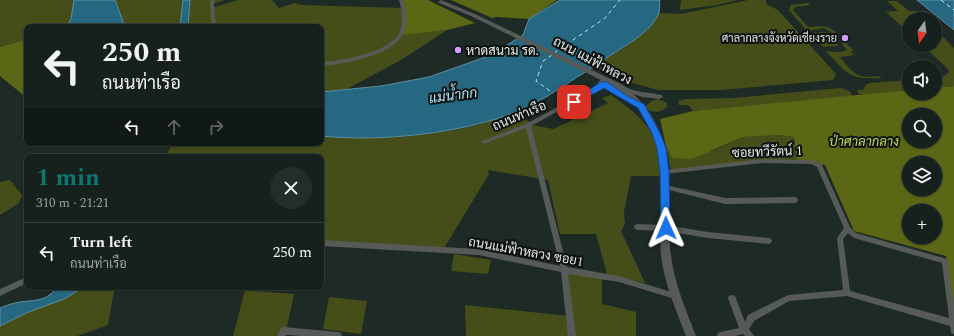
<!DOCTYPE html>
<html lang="en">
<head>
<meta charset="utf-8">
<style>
	body { margin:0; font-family:Spectral,Sarabun,serif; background:#232d29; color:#f1f3f6; height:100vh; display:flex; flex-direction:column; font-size:15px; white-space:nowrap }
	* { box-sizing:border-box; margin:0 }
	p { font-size:13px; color:#9ea3a3 }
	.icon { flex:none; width:22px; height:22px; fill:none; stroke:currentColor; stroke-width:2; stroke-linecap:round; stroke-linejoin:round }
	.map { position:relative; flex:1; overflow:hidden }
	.side { position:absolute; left:24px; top:154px; width:300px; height:136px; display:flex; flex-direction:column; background:#16201c; border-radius:8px; box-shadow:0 1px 3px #0004,0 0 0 1px #353e3b }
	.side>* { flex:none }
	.guide { position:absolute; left:24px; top:24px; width:300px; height:122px; border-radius:8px; box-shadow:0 1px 3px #0004,0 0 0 1px #353e3b; background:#16201c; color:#f1f3f6; overflow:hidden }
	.needle { width:26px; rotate:194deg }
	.buttons { position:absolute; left:902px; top:12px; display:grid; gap:8px }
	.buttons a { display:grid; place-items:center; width:40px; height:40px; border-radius:50%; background:#16201c; box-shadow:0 1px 3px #0004,0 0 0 1px #353e3b; font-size:20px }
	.pin { position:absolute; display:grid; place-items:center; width:34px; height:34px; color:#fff; margin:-17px; border-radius:8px; box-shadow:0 2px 6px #0006 }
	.me { position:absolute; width:44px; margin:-22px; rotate:359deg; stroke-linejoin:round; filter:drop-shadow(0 0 3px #0008) }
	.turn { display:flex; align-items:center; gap:14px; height:84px; padding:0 12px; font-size:18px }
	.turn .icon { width:52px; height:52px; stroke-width:2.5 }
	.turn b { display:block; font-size:28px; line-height:34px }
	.lanes { display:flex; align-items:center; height:38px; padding:0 12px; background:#0003; justify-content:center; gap:20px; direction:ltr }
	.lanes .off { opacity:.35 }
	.round { display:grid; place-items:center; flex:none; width:42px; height:42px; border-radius:21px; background:#232d29 }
	.head { display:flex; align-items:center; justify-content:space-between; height:68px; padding:0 12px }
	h1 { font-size:24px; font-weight:700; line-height:30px; color:#0f766e }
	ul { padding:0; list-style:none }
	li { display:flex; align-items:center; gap:12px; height:60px; padding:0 12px; border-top:1px solid #353e3b }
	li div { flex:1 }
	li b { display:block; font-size:15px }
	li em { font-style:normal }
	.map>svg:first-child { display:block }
	.green { fill:#454e19 }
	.forest { fill:#5b6714; fill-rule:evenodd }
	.water { fill:#266882; stroke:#5e8fa0 }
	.pier { fill:#1e2a26 }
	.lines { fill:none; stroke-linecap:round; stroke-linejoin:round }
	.ferry { stroke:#b0e5fd; stroke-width:1; stroke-dasharray:4 3.5; stroke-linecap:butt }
	.minor { fill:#575b57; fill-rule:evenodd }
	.tertiary { fill:#575b57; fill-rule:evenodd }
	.route { fill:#1a73e8; stroke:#114b97 }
	.poi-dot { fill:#d39cfc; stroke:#0c110f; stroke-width:1.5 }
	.labels { text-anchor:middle; stroke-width:4; stroke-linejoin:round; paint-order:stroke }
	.far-poi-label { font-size:11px; fill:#e2eae7; stroke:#0c110f; text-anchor:end }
	.poi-label { font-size:13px; fill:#e2eae7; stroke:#0c110f; text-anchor:start }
	.street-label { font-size:13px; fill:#e2eae7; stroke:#0c110f }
	.park-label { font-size:13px; font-style:italic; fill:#cadf59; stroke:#0c110f }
	.water-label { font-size:14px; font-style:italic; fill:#b0e5fd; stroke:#0c110f }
</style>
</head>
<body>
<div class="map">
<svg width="954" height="336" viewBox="0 0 954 336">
	<rect width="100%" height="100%" fill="#1e2a26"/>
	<g class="green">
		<path d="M0 0H74L71 19 66 27H27V39L0 47Z"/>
		<path d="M115 0H183L180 27H125Z"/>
		<path d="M190 0H225L212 4V8L237 0H272L279 8 295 3 301 5 403 8 428 32 447 30 401 60 347 89 321 92V27H188Z"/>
		<path d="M681 0H738L717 5 680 10Z"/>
		<path d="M748 0H766V4L778 10 836 74 833 80 721 90H658L625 81 593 67 628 45 647 30 659 13 681 14Z"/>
		<path d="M887 1H897L909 11H916L925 19H909V33L886 12 898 11Z"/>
		<path d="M808 3 810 5 795 7 793 10 808 27C823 26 828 24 839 35H835L824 28 807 31 789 10 791 5Z"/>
		<path d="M935 29 954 48V86L935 88V77L944 76 949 72 947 68 922 45H935Z"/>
		<path d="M826 32 839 46 823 47 811 33Z"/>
		<path d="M843 43H846L854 51H850L854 55 840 57C846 65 854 76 866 77 872 77 877 75 882 78 849 80 847 74 826 51 834 51 840 54 847 50L842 44Z"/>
		<path d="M909 80V90L865 95 859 94 857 90H863L866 85 869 83Z"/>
		<path d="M841 88 849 91 852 94 851 96 693 111 688 105H679L678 101 685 99 733 98Z"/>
		<path d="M611 95C643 118 662 133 660 176H631L624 212 625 224 621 231 645 283 607 274 596 234H560L548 180 488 170 489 174 443 250 321 246V157H164L174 143H321V136C370 141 434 137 482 124 493 120 505 116 516 112L533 125 553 129 608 103 602 98Z"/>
		<path d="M658 99 667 103V107C662 112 655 113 648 110L646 106 651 101Z"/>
		<path d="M780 135 794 137 797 161H762L671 171 666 146 672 158 715 150 743 137Z"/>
		<path d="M10 180 22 195 19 203 0 215V182Z"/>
		<path d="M454 254 491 260 488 274 451 271Z"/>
		<path d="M564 270 602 277V304L636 312V336H574Z"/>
		<path d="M90 287H155L114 291 108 325 77 336H0V326L26 313 64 299 79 290Z"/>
		<path d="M234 287H245V290L294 294 287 327 278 336H233L245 290Z"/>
		<path d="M329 297 367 301 361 334 323 329Z"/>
		<path d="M465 305 568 316 569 336H466Z"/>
	</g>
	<g class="forest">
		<path d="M401 0H428L475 23 447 30 401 35 403 28Z"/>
		<path d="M451 0H557L529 19 496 17 492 18Z"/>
		<path d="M27 39V98L0 76V47Z"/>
		<path d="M954 86V327L946 256 854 231 825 165 797 161 794 137 780 135 743 137 692 159 672 158 666 146 660 119 693 111 909 90V93H935V88ZM909 115H935V141H909ZM909 163H935V189H909ZM909 211H935V237H909Z"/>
	</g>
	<g class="water">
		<path d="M74 0H115L125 27H66L71 19Z"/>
		<path d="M183 0H190L188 27H180Z"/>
		<path d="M560 0H660C659 4 660 9 659 12 653 32 621 48 605 59 575 78 548 99 516 112 460 134 381 142 321 136V92L381 86 429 77 491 55 523 35 529 19Z"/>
		<path d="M917 0H954V30Z"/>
		<path d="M57 287H90L79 290 64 299 26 313 0 326V308C5 306 10 304 15 303 32 299 45 304 57 287Z"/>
	</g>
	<path class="pier" d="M580 76 582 77 547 99 518 113 516 112 546 98Z"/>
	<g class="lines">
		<g class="ferry">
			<path d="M941 0 954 10"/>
			<path d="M554 53 605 18 620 0"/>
			<path d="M552 55 543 61 536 81 553 93"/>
		</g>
		<g class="minor">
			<path d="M210 0H214L215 19 217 27H213L211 19Z"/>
			<path d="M399 0H403C406 10 409 24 403 34 392 56 344 64 321 66V62C342 61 387 53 399 34 404 24 402 10 399 0Z"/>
			<path d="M604 82 607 84 606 85 531 126 567 267 619 276 678 294 679 296 678 298 675 299 619 282 568 274 576 336H568L561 272 479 255 321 246V240L479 249 560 266 526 128 486 143H482L481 142 482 141 526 124Z"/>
			<path d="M762 159 811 160 821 163 850 227 856 233 947 259 954 302V334L951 333 950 326 847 296 789 301 754 321 749 329 754 336H745L743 334 735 336H717L718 333 721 332 739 328 728 298 729 296 732 295 735 296 745 322 748 315 788 295 843 290 837 238 844 228 817 167 811 164 762 163 665 174H663L662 172 663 170H665ZM848 233 854 238 942 263 949 318 850 291 843 239Z"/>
			<path d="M663 185H665L725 198 795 197 797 198 798 200 797 202 795 203 725 204 665 189H663L662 187Z"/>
			<path d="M637 224 665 225 708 232 769 238 771 239 772 241 771 243 769 244 708 238 665 231 637 230 635 229 634 227 635 225Z"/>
			<path d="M27 277V283L0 296V289Z"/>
			<path d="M284 327 338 332 341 333 342 336H301L288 335H286L285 336H277L281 328Z"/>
		</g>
		<path class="tertiary" d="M441 0 475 14 621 84C632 93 649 92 662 95L663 97 659 99 643 97 633 94C681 135 664 202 671 255 674 283 686 310 696 336H686C676 310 664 283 661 255 657 212 669 166 649 125 645 119 642 112 637 107 630 100 609 90 599 84L598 82 601 80 471 16 439 3 438 2Z"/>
	</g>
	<path class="route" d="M601 82H607L627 96 644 104 660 133 666 148 669 172 670 228 669 231 666 232 662 231 661 228 660 172 657 148 652 133 638 108 604 88 577 103 574 104 570 102Z"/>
	<g class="poi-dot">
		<circle cx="845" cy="38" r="4"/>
		<circle cx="458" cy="50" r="4"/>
	</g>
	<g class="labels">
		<g class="far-poi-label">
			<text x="837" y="42">ศาลากลางจังหวัดเชียงราย</text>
		</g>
		<g class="poi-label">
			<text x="466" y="55">หาดสนาม รด.</text>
		</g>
		<g class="street-label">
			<text transform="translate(593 60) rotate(28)" y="5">ถนน แม่ฟ้าหลวง</text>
			<text transform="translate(519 115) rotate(-23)" y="5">ถนนท่าเรือ</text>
			<text transform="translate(767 151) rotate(-2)" y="5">ซอยทวีรัตน์ 1</text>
			<text transform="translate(526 251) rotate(10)" y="5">ถนนแม่ฟ้าหลวง ซอย1</text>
		</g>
		<g class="park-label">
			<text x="864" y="146">ป่าศาลากลาง</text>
		</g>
		<g class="water-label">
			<text transform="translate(453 95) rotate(-7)" y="5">แม่น้ำกก</text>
		</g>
	</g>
</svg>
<div class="buttons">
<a><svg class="needle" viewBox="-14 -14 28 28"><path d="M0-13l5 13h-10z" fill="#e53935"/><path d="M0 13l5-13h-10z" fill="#9ea3a3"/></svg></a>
<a><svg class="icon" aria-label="sound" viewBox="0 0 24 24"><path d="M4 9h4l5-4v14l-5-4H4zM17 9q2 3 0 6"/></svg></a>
<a><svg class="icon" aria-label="search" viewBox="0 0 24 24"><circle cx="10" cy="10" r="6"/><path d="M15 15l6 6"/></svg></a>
<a><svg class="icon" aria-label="layers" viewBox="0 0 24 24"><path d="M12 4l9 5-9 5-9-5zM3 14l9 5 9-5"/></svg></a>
<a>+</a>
</div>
<div class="pin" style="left:574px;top:102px;background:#d93025"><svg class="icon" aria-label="arrive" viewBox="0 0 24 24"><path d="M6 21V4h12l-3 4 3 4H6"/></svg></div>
<svg class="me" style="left:666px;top:228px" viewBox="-20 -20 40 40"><path d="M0-17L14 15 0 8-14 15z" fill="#1a73e8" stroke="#fff" stroke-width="4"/></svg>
<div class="guide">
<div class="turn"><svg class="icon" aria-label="left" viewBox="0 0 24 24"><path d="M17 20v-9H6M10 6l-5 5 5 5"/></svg><div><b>250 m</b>ถนนท่าเรือ</div></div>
<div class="lanes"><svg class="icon" aria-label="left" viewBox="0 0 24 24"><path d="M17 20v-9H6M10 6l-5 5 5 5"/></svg><svg class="icon off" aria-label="ahead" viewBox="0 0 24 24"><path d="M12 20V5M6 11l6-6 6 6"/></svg><svg class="icon off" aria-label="right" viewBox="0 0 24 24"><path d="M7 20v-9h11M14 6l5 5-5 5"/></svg></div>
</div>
<section class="side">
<div class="head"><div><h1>1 min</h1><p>310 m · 21:21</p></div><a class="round"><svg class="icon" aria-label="close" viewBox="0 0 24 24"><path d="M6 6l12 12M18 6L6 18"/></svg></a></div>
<ul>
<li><svg class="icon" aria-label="left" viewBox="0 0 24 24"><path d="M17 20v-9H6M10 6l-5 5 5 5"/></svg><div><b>Turn left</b><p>ถนนท่าเรือ</p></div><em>250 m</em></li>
</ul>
</section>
</div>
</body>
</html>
